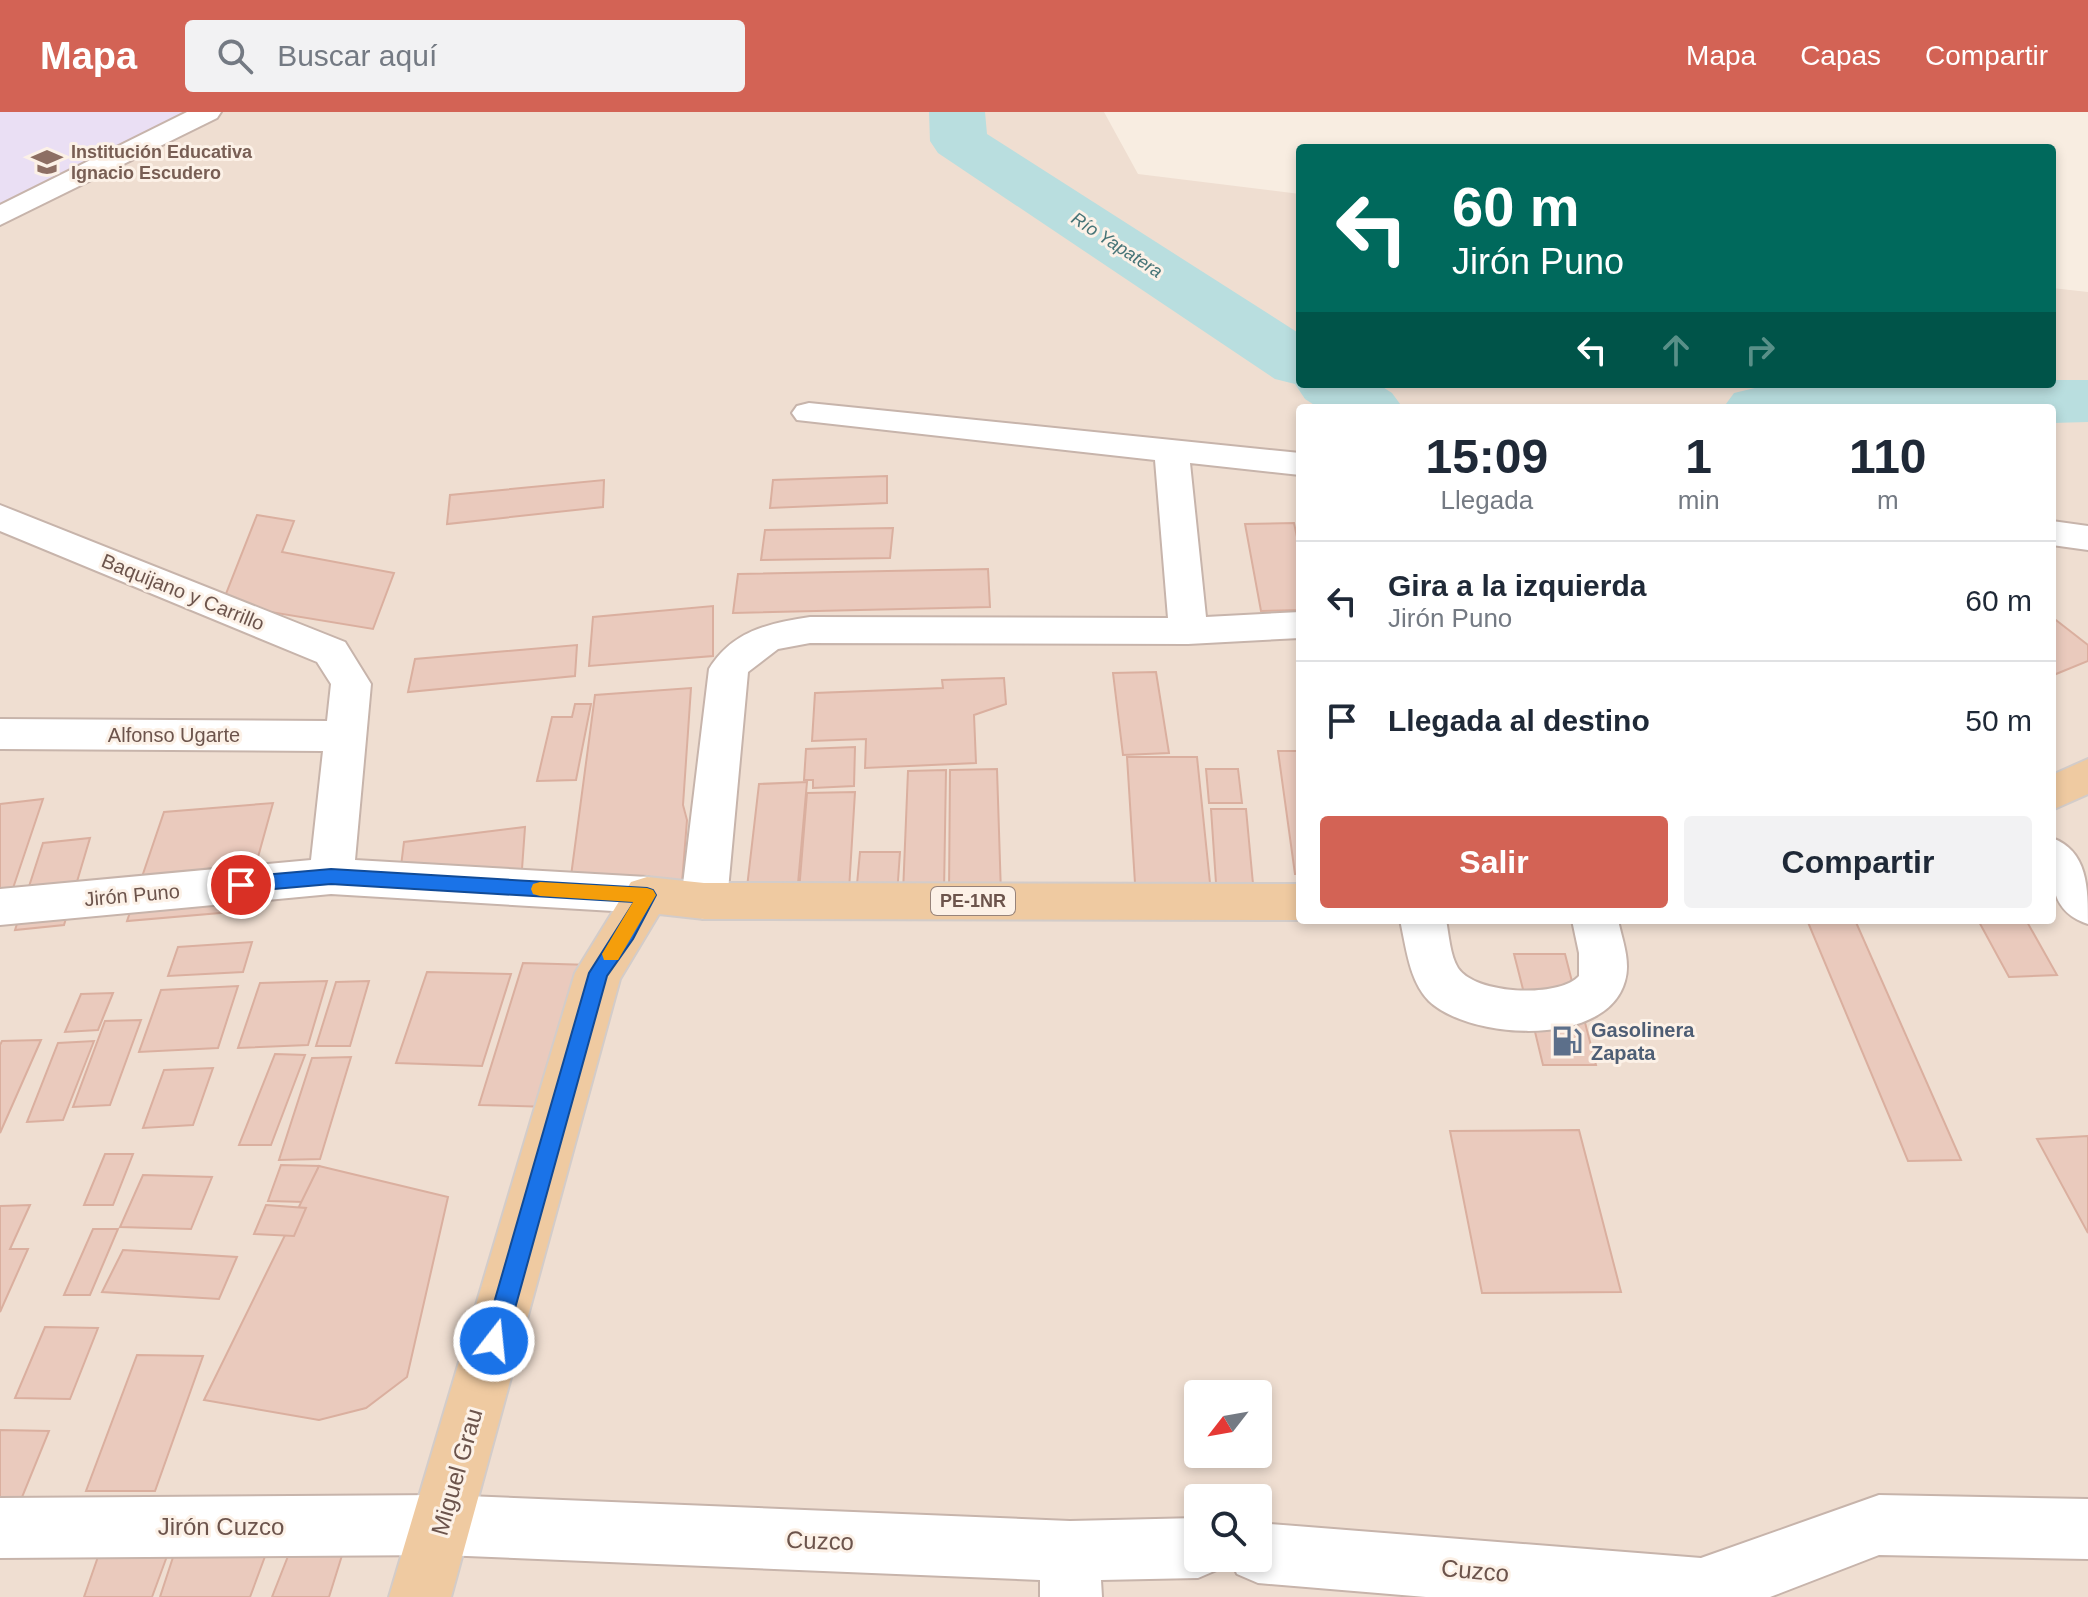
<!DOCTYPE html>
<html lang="es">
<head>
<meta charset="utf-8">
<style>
	body { margin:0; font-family:Helvetica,sans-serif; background:#f2f2f3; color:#1f2937; height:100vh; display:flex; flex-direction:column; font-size:30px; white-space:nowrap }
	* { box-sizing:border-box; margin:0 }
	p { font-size:26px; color:#747a83 }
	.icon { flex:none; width:44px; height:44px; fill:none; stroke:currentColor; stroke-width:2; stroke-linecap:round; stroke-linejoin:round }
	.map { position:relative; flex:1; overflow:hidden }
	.drawer { position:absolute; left:1296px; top:292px; width:760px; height:520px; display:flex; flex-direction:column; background:#fff; border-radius:8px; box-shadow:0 4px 12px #0003 }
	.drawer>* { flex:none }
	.hud { position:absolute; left:1296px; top:32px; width:760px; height:244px; border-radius:8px; box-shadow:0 4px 12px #0003; background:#00695c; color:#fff; overflow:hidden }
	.needle { width:52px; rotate:239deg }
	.buttons { position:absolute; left:1184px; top:1268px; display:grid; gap:16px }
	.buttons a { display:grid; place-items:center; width:88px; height:88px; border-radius:8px; background:#fff; box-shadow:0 4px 12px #0003; font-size:40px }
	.pin { position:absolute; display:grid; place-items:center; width:68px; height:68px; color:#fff; margin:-34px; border:4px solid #fff; border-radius:50%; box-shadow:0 2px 8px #0007 }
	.me { position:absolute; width:88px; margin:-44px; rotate:16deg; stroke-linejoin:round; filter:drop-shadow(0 0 6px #0008) }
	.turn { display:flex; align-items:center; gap:28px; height:168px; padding:0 24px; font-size:36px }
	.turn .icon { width:104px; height:104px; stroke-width:2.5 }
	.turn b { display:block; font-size:56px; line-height:68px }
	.lanes { display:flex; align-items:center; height:76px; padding:0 24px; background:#0003; justify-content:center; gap:40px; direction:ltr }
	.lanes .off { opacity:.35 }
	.eta { display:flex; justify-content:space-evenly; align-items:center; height:136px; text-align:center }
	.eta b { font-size:48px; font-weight:800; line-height:56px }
	.primary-button { display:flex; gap:16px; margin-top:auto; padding:16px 24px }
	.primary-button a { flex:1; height:92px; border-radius:8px; background:#d36355; color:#fff; font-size:32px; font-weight:800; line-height:92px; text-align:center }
	.primary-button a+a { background:#f2f2f3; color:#1f2937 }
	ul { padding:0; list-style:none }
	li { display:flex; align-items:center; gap:24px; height:120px; padding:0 24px; border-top:2px solid #e0e1e3 }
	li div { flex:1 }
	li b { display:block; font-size:30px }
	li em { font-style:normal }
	header { display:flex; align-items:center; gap:48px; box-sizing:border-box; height:112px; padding:0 40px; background:#d36355; color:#fff }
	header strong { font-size:38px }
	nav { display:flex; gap:44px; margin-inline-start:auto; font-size:28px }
	.search { width:560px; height:72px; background:#f2f2f3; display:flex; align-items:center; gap:20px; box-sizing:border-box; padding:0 28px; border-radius:8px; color:#747a83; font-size:30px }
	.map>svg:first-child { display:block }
	.residential { fill:#efded1; fill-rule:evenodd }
	.education { fill:#eadff4 }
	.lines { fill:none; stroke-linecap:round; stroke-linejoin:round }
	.river { fill:#b9dedf; fill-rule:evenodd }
	.building { fill:#eacabd; stroke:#daaf9f; stroke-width:2 }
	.minor-casing { stroke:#c7b4ab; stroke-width:4 }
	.major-casing { stroke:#d3ccc9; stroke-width:4 }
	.minor { fill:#fff; fill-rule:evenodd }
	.major { fill:#efcaa1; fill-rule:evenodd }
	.route { fill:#1a73e8; stroke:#114b97; stroke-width:2 }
	.slow { fill:#f59e0b }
	.labels { text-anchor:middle; stroke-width:6; stroke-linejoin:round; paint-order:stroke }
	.far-education-label { font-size:18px; font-weight:bold; fill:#785e54; stroke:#fcf1e7; text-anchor:start }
	.far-water-label { font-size:18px; font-style:italic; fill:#467477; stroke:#fcf1e7 }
	.shield { fill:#fcf1e7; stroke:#97837a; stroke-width:2 }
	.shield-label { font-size:18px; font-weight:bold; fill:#6c544c }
	.street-label { font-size:20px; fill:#6c544c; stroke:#fcf1e7 }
	.service-label { font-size:20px; font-weight:bold; fill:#4e5e75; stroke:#fcf1e7; text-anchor:start }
	.near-street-label { font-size:24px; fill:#6c544c; stroke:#fcf1e7 }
</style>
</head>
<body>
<header>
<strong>Mapa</strong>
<div class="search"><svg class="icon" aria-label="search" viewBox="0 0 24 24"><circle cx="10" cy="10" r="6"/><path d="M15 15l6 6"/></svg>Buscar aquí</div>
<nav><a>Mapa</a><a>Capas</a><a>Compartir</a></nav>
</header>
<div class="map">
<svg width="2088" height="1485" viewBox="0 0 2088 1485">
	<rect width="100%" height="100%" fill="#f8ede1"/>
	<path class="residential" d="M0 0H1104L1138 62 1300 82V272H2052V176L2088 180V1485H0ZM1300 296H2052V808H1300ZM1198 1282H1258V1342H1198ZM1198 1386H1258V1446H1198Z"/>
	<path class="education" d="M0 0H189L0 100Z"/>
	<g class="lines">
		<g class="river">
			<path d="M929 0H985L987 22 1300 222V272H1378L1392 281 1403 296H1319L1305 287 1295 272 1275 267 938 41 930 29Z"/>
			<path d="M2052 268H2088V310L2052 311V296H1723L1734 281 1759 275 2052 272Z"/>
		</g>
	</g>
	<g class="building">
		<path d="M887 364V391L770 396 773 368Z"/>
		<path d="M604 368 603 395 447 412 450 383Z"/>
		<path d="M257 403 294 409 282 440 394 461 373 517 222 492Z"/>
		<path d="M1294 411 1300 439V498L1261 499 1245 412Z"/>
		<path d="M893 416 890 446 761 448 765 418Z"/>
		<path d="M988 457 990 495 733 501 738 462Z"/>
		<path d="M713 494V544L589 554 593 505Z"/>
		<path d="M2052 505 2088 533V549L2056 562 2052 559Z"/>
		<path d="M577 533 575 564 408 580 415 547Z"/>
		<path d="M1156 560 1169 641 1123 643 1113 561Z"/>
		<path d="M1004 566 1006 592 974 603 976 651 865 656 866 627 812 629 815 581 943 576 942 568Z"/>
		<path d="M691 576 683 693 687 708 682 771 569 779 595 583Z"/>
		<path d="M575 592H591L576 668 537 669 552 605H572Z"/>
		<path d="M855 635 854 674 813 676V668H804L806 637Z"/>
		<path d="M1278 639H1300V762H1295Z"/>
		<path d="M1127 645H1197L1210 771H1135Z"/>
		<path d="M997 657 1001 782 949 783 950 658Z"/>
		<path d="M1206 657H1238L1242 691H1209Z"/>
		<path d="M946 658 944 780 903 781 908 659Z"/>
		<path d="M807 670 797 783 746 784 759 672Z"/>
		<path d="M855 680 849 778 799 779 807 681Z"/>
		<path d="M43 687 5 800 0 801V692Z"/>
		<path d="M273 691 243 799 127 809 164 700Z"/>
		<path d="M1211 697H1246L1253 772 1216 771Z"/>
		<path d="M525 715 521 771 397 786 404 730Z"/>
		<path d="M90 726 64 813 15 818 43 731Z"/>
		<path d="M860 740H900L897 783H856Z"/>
		<path d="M1807 808H1855L1961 1048 1908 1049Z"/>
		<path d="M1978 808H2026L2057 863 2009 865Z"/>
		<path d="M252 830 243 860 168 864 178 835Z"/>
		<path d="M1514 842H1565L1577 889H1526Z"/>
		<path d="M523 851 591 853 552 995 479 993Z"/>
		<path d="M427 860 511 862 482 954 396 951Z"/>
		<path d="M327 869 308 933 238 936 260 871Z"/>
		<path d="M369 869 350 934H316L336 870Z"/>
		<path d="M238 874 218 936 139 940 161 878Z"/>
		<path d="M113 881 98 918 65 920 81 882Z"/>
		<path d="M1530 899H1582L1596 953H1543Z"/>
		<path d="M141 908 110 993 73 995 105 909Z"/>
		<path d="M41 928 0 1021V933L2 929Z"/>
		<path d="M94 929 63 1008 27 1010 58 931Z"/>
		<path d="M275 942 305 943 271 1033H239Z"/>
		<path d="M351 945 320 1047 279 1048 312 946Z"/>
		<path d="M213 956 193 1013 143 1016 164 958Z"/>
		<path d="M1579 1018 1621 1180 1482 1181 1450 1019Z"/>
		<path d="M2088 1024V1121L2037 1027Z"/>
		<path d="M105 1042H133L113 1093H84Z"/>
		<path d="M281 1053 319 1054 305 1090 268 1089Z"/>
		<path d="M319 1054 448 1085 407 1265 366 1296 319 1308 204 1288Z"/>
		<path d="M143 1063 212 1065 191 1117 120 1115Z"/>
		<path d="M30 1093 10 1137H28L0 1200V1094Z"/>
		<path d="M266 1093 306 1096 294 1124 254 1122Z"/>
		<path d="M93 1117H118L90 1183H64Z"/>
		<path d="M123 1138 237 1145 219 1187 102 1180Z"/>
		<path d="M45 1215 98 1216 70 1287 15 1286Z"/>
		<path d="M137 1243 203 1244 155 1379H86Z"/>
		<path d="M0 1318 49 1319 16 1400 0 1399Z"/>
		<path d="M177 1433 267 1439 250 1485H160Z"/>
		<path d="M292 1434 344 1437 329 1485H272Z"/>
		<path d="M170 1436 152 1485H84L100 1439Z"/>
	</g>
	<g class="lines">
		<g class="minor-casing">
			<g id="minor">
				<path d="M187 0H221L217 6 0 113V93Z"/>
				<path d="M809 291 1300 341V363L1190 351 1206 505 1300 500V526L1188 532 810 531 778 537 748 560 727 789 720 802 704 807 688 802 681 789 709 557C732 519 769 511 810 505L1168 506 1155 348 797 308 792 301 797 294Z"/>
				<path d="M0 393 345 530 371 572 355 748 647 765 663 770 669 783 663 796 647 801 331 782 0 813V777L311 748 323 639 0 637V607L327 609 331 572 317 550 0 419Z"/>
				<path d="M2052 409 2088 414V438L2052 433Z"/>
				<path d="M2052 726C2088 739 2088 776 2088 812 2046 798 2052 762 2052 726Z"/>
				<path d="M1400 808H1446C1449 823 1450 843 1458 856 1476 883 1559 886 1579 864V841L1572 808H1618C1622 827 1631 849 1625 869 1607 936 1470 928 1429 889 1409 869 1406 834 1400 808Z"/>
				<path d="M442 1383 1070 1409 1198 1406V1446H1224L1219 1457 1198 1466 1101 1468 1102 1485H1040V1468L442 1443 0 1446V1386Z"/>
				<path d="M1879 1383 2088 1387V1447L1879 1443 1770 1485H1426L1258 1471 1237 1462 1230 1446H1258V1411L1701 1446Z"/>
			</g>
		</g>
		<g class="major-casing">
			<g id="major">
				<path d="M2088 647V682L2052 698V663Z"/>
				<path d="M647 765 704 771 1300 772 1301 808 704 807 659 802 620 867 451 1485H389L575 861 631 770Z"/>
			</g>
		</g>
		<use href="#minor" class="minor"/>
		<use href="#major" class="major"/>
	</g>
	<path class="route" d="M331 757 647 776 653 778 656 783 633 827 607 864 506 1229 502 1237 494 1241 486 1237 483 1229 589 861 634 790 331 772 241 780 231 773 241 765Z"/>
	<path class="slow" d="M540 770 647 776 653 778 656 783 618 848H604L602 842 633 790 540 784 533 782 531 777 533 772Z"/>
	<defs>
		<g id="school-bare" transform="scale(2.4)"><path d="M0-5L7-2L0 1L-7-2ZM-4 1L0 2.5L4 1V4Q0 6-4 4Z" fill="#8d6e63" stroke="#fcf1e7" stroke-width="2.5" paint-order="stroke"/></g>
		<g id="fuel-bare" transform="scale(2.4)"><path d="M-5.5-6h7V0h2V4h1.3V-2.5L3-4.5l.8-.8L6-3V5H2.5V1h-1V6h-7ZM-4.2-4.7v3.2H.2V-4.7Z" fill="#5c6f8a" stroke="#fcf1e7" stroke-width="2.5" paint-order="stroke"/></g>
	</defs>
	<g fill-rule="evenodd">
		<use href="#school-bare" x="47" y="50"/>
		<use href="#fuel-bare" x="1567" y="929"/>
	</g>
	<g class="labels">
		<g class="far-education-label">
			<text x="71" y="46">Institución Educativa<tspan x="71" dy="21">Ignacio Escudero</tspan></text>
		</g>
		<g class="far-water-label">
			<text transform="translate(1117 133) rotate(33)" y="6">Río Yapatera</text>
		</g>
		<rect class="shield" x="931" y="775" width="84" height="28" rx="6"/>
		<g class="shield-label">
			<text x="973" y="795">PE-1NR</text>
		</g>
		<g class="street-label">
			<text transform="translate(183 480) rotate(22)" y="7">Baquijano y Carrillo</text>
			<text x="174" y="630">Alfonso Ugarte</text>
			<text transform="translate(132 783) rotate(-5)" y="7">Jirón Puno</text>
		</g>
		<g class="service-label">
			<text x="1591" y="925">Gasolinera<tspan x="1591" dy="23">Zapata</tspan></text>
		</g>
		<g class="near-street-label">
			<text transform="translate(457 1360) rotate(-74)" y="8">Miguel Grau</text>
			<text x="221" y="1423">Jirón Cuzco</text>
			<text transform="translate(820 1429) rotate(2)" y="8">Cuzco</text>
			<text transform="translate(1475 1459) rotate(5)" y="8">Cuzco</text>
		</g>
	</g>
</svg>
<div class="buttons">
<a><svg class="needle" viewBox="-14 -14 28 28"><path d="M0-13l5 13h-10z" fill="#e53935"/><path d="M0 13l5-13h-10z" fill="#747a83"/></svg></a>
<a><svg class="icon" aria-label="search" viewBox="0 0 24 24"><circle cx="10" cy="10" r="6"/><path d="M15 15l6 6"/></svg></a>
</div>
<div class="pin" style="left:241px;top:773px;background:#d93025"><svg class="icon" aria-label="arrive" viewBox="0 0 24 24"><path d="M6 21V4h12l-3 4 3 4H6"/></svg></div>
<svg class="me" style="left:494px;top:1229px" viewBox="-20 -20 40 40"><circle r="17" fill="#1a73e8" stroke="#fff" stroke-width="3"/><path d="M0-11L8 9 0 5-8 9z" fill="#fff"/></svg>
<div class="hud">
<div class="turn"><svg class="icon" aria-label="left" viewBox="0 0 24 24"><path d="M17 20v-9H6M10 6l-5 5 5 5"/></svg><div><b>60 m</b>Jirón Puno</div></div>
<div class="lanes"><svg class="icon" aria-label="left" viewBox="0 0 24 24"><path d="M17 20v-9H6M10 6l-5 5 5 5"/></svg><svg class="icon off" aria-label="ahead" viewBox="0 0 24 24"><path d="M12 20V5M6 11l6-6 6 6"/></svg><svg class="icon off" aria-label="right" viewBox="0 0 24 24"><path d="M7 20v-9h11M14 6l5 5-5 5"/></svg></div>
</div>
<section class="drawer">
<div class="eta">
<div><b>15:09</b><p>Llegada</p></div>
<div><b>1</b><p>min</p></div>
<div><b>110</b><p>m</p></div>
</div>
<ul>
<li><svg class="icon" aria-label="left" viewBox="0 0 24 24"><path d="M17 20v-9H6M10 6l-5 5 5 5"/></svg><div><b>Gira a la izquierda</b><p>Jirón Puno</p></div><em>60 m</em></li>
<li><svg class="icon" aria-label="arrive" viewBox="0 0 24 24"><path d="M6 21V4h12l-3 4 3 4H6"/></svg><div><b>Llegada al destino</b></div><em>50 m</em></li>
</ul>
<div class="primary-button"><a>Salir</a><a>Compartir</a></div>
</section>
</div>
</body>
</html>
